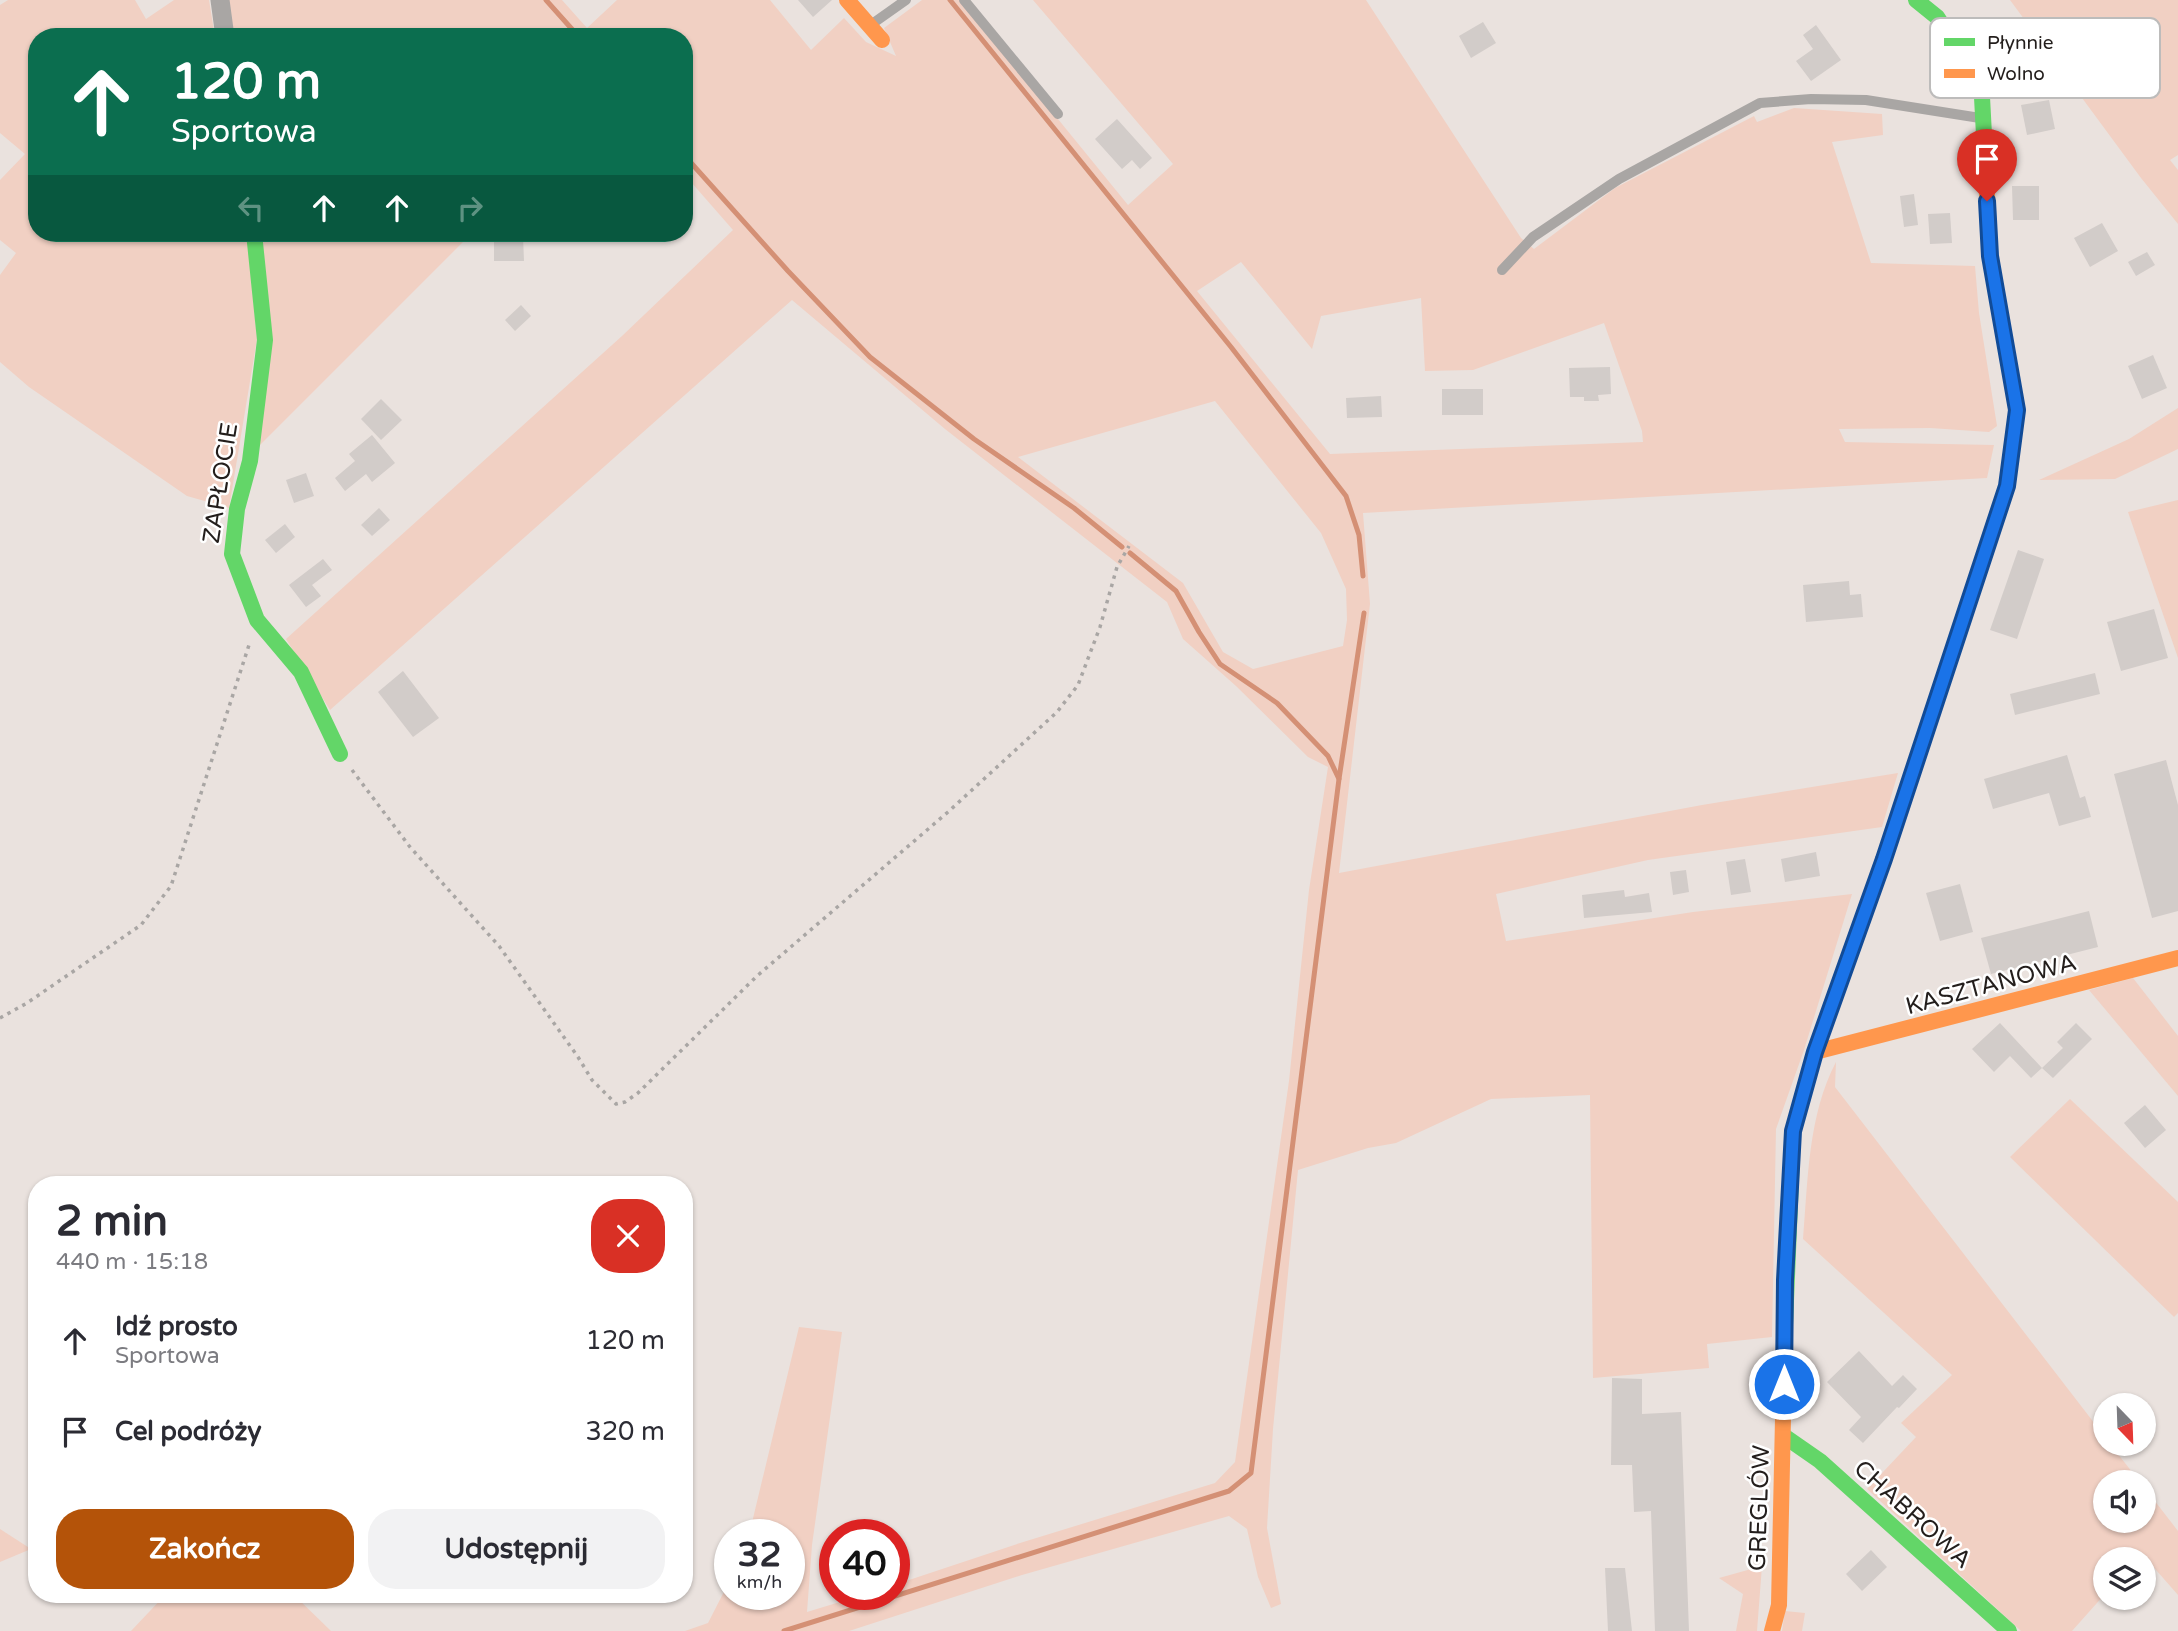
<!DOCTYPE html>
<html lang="pl">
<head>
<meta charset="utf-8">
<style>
	body { margin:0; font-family:"Varela Round",sans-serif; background:#f2f2f3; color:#2b2b33; height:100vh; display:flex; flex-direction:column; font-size:26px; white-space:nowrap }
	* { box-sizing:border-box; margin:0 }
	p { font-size:23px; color:#7c7c81 }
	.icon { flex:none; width:38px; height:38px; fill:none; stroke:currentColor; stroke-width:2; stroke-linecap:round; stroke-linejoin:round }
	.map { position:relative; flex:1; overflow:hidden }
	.details { position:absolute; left:28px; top:1176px; width:665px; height:427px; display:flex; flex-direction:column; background:#fff; border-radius:28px; box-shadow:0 2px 5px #0004 }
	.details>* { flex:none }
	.hud { position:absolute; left:28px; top:28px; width:665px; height:214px; border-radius:28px; box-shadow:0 2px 5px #0004; background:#0b6e4f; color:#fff; overflow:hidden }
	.needle { width:46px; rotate:157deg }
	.controls { position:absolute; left:2093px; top:1393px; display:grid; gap:14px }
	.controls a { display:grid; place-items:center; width:63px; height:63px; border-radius:50%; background:#fff; box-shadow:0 2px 5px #0004; font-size:35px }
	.speed { position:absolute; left:714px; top:1519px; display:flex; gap:14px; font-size:35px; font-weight:700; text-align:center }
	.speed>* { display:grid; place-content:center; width:91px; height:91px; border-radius:50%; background:#fff; box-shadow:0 2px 5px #0004; line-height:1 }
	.speed small { font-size:18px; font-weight:400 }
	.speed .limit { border:10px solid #d22; background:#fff; color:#111 }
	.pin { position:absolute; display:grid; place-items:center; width:60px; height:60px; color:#fff; margin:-72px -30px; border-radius:50% 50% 50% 0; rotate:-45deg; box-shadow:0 0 7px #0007 }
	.pin .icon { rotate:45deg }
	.me { position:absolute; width:77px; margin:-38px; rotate:0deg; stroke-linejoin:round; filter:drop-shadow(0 0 5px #0008) }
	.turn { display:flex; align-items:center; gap:24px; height:147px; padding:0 28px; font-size:32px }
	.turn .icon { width:91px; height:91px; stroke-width:2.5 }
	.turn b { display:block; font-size:49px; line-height:60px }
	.lanes { display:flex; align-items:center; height:66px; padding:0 28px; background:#0003; justify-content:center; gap:35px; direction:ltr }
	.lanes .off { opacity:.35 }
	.round { display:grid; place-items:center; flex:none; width:74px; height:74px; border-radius:28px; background:#f2f2f3 }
	.head { display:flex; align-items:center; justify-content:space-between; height:119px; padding:0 28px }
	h1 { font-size:42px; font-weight:700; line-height:52px }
	.primary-button { display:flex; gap:14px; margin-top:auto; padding:14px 28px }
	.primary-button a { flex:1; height:80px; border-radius:28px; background:#b45309; color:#fff; font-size:28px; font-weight:700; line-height:80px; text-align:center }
	.primary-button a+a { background:#f2f2f3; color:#2b2b33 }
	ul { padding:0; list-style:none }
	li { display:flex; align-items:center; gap:21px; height:91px; padding:0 28px }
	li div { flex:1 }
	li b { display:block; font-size:26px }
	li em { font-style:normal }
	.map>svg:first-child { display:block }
	.green { fill:#f1d0c3; fill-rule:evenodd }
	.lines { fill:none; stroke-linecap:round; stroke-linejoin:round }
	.stream { stroke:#d49075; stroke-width:5 }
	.building { fill:#d2ccc9 }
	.path { stroke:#a9a6a4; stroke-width:3.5; stroke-dasharray:3.5 5; stroke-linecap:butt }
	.lane { stroke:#a9a6a4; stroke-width:10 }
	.street { stroke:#a9a6a4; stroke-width:19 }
	.fast { stroke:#63d668; stroke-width:16 }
	.slow { stroke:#ff974d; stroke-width:16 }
	.route-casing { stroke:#114b97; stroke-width:18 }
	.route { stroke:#1a73e8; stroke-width:12 }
	.labels { text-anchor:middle; stroke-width:5; stroke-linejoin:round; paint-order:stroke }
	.street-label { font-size:24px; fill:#231e1c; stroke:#fff }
	.key { fill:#fff; stroke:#bdbcbb; stroke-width:2 }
	.key-label { font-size:19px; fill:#231e1c }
</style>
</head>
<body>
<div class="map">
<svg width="2178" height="1631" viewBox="0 0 2178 1631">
	<rect width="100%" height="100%" fill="#eae2de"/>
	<g class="green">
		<path d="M8 0H135L146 19 174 0H209L215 37H37V233H247L257 339 229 508 187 496 29 387 0 362V275L16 253 0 240V180L25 154 0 133V5Z"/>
		<path d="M229 0H562L587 28 617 0H770L811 50 844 18 866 42 896 56 884 28 922 0H961L1128 205 1173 164 1033 0H1366L1521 238 1534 249 1615 188 1754 116 1757 122 1794 108 1882 114 1883 135 1832 142 1871 263 1975 266 1979 313 1997 426 1989 432 1930 428 1839 429 1845 442 1994 445 1987 478 1363 513 1370 604 1339 873 1702 805 1898 773 1882 827 1648 860 1496 894 1506 941 1693 912 1852 894 1804 1050 1776 1129 1772 1337 1707 1344 1709 1368 1593 1378 1590 1095 1491 1099 1396 1143 1368 1148 1298 1170 1273 1429 1267 1528 1281 1604 1271 1608 1258 1577 1247 1529 1229 1516 1022 1575 849 1631H685L708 1623 730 1580V1594H789V1535H749L799 1327 842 1332 812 1545 807 1612 866 1594H894V1585L1020 1543 1215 1483 1235 1462 1289 1081 1309 890 1328 767 1308 757 1236 686 1183 639 1167 602 945 429 792 300 330 710 286 639 622 336 733 230 684 174V37H234ZM1241 262 1312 349 1321 316 1421 298 1425 371 1473 370 1604 323 1642 431 1643 442 1330 454 1197 291ZM1215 401 1321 533 1346 589 1347 620 1343 646 1253 669 1223 652 1183 583 1018 457Z"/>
		<path d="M2010 0H2178V155L2170 160 2178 170V224L2141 178Z"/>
		<path d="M259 233H472L258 447Z"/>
		<path d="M2178 408V449L2115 479 2039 480 2129 439Z"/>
		<path d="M2178 500V658L2128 512Z"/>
		<path d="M2133 978 2178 1036V1096L2089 990Z"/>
		<path d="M1836 1062 1835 1087 2105 1437V1444H2110L2140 1482H2105V1521H2144V1487L2178 1531V1595L2142 1554 2137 1559H2105V1594L2072 1631H2021L1867 1489 1916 1437 1901 1423 1952 1375 1803 1239C1808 1180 1808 1115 1836 1062Z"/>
		<path d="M2070 1099 2178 1202V1313L2174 1317 2010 1157Z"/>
		<path d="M0 1529 31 1549 0 1562Z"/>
		<path d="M1762 1566 1757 1631H1736L1743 1594 1719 1578Z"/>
		<path d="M166 1594H293L331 1631H131Z"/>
		<path d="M1785 1611 1805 1613 1802 1631H1782Z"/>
	</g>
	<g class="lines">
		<g class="stream">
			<path d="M546 0 579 37"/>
			<path d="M950 0 1231 347 1346 496 1359 535 1363 576"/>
			<path d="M684 155 788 271 870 357 974 439 1074 508 1122 547"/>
			<path d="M1339 779 1364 613"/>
			<path d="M784 1631 1229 1491 1251 1473 1339 779 1328 756 1277 703 1220 664 1199 632 1176 591 1130 553"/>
		</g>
	</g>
	<g class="building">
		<path d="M798 0H832L813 17Z"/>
		<path d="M1483 22 1496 43 1471 58 1459 36Z"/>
		<path d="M1816 25 1841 60 1811 81 1796 61 1813 49 1803 35Z"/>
		<path d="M2049 100 2055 129 2027 135 2021 105Z"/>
		<path d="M1117 119 1152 158 1140 169 1132 160 1122 169 1095 139Z"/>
		<path d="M2012 186H2039V220H2013Z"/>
		<path d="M1914 194 1918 225 1904 227 1900 196Z"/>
		<path d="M1950 213 1952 243 1930 244 1928 214Z"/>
		<path d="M2102 223 2118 251 2090 267 2074 238Z"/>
		<path d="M494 236H523L524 261H494Z"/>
		<path d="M2147 252 2155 265 2136 276 2128 262Z"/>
		<path d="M521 305 531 316 515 331 505 320Z"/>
		<path d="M2153 355 2167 388 2142 399 2128 366Z"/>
		<path d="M1610 367 1611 394 1598 395 1599 401H1584V397H1570L1569 368Z"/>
		<rect x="1442" y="389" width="41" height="26"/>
		<path d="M1381 396 1382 417 1347 418 1346 398Z"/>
		<path d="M381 399 402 420 381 440 361 419Z"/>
		<path d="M372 435 395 463 372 482 366 474 345 491 335 478 355 461 349 454Z"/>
		<path d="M306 473 314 496 294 503 286 480Z"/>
		<path d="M379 508 390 520 372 536 361 525Z"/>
		<path d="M285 524 295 537 276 553 265 540Z"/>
		<path d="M2018 550 2044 559 2017 639 1990 630Z"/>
		<path d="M323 559 332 570 312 585 321 596 306 607 289 585Z"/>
		<path d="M1849 581 1850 595 1861 594 1863 617 1806 622 1803 585Z"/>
		<path d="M2154 609 2168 658 2121 671 2107 622Z"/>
		<path d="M403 671 439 718 413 737 378 692Z"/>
		<path d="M2095 673 2100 694 2015 715 2010 694Z"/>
		<path d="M2067 755 2080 798 2085 796 2091 817 2059 826 2049 793 1993 809 1984 779Z"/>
		<path d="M2166 760 2178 805V911L2152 918 2114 774Z"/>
		<path d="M1816 852 1820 876 1785 882 1781 859Z"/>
		<path d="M1745 859 1751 892 1731 895 1726 862Z"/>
		<path d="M1686 870 1689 892 1673 895 1670 872Z"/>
		<path d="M1960 884 1973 932 1940 941 1926 893Z"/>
		<path d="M1624 890 1625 897 1649 893 1652 912 1584 918 1582 895Z"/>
		<path d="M2089 911 2098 947 1991 974 1981 938Z"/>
		<path d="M2000 1023 2042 1068 2031 1078 2010 1056 1994 1072 1972 1049Z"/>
		<path d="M2076 1023 2092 1039 2053 1078 2042 1068 2063 1048 2057 1042Z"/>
		<path d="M2145 1105 2166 1130 2145 1148 2124 1123Z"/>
		<path d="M1859 1351 1892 1386 1903 1375 1917 1389 1899 1408 1897 1407 1863 1443 1849 1430 1861 1417 1827 1382Z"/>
		<path d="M1612 1378 1642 1379V1414L1681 1412 1689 1631H1655L1651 1511 1634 1512 1632 1465H1611Z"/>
		<path d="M1871 1550 1887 1567 1862 1591 1846 1574Z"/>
		<path d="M1605 1568H1625L1632 1631H1608Z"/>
	</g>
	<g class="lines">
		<g class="path">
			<path d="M352 770 410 847 499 946 578 1057 592 1080 616 1104 625 1102 638 1093 757 976 948 812 1057 712 1078 685 1100 627 1117 567 1129 546"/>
			<path d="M0 1018 27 1003 141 925 171 886 249 645"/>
		</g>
		<g class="lane">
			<path d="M964 0 1058 114"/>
			<path d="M872 24 906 0"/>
			<path d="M1502 270 1533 237 1619 179 1760 103 1811 99 1866 100 1980 118"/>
		</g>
		<path class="street" d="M220 0 225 37"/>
		<g class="fast">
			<path d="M1916 0 1937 17 1972 70 1982 97 1985 154"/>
			<path d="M254 233 265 340 250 461 237 509 232 554 257 620 301 672 340 754"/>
			<path d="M1785 1325 1793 1131 1815 1052 1884 859 2007 486 2012 445"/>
			<path d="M1784 1436 1820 1461 2009 1631"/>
		</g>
		<g class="slow">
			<path d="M847 0 882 40"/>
			<path d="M1985 154 1990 256 2017 409 2012 445"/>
			<path d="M1815 1052 2178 958"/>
			<path d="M1772 1631 1779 1605 1785 1325"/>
		</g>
	</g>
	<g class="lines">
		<g class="route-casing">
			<path id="route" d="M1784 1384 1785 1280 1793 1131 1815 1052 1884 859 2007 486 2017 410 1990 256 1987 201"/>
		</g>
		<use href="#route" class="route"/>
	</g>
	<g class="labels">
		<g class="street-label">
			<text transform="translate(220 483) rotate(-81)" y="8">ZAPŁOCIE</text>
			<text transform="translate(1991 984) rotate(-15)" y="8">KASZTANOWA</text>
			<text transform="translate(1759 1508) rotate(-88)" y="8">GREGLÓW</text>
			<text transform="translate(1913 1514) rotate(42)" y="8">CHABROWA</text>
		</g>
	</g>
	<rect x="1930" y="18" width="230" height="80" rx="10" class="key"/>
	<rect x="1944" y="38" width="31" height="8" fill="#63d668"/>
	<rect x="1944" y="69" width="31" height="9" fill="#ff974d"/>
	<g class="key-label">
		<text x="1987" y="49">Płynnie</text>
		<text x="1987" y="80">Wolno</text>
	</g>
</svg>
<div class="controls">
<a><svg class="needle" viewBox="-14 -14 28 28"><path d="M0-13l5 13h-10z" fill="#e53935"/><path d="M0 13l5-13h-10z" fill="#7c7c81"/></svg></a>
<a><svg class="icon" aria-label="sound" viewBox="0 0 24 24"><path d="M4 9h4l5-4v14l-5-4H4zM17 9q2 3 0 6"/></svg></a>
<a><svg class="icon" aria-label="layers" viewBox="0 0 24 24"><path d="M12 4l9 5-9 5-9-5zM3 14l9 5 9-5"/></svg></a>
</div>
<div class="speed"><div>32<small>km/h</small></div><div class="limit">40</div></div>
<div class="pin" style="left:1987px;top:201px;background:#d93025"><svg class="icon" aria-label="arrive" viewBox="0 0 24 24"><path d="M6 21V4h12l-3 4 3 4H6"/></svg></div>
<svg class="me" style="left:1784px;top:1384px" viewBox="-20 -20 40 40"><circle r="17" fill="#1a73e8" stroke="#fff" stroke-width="3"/><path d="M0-11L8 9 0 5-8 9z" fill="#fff"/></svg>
<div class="hud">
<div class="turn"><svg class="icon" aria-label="ahead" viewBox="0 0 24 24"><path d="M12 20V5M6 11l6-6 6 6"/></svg><div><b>120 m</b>Sportowa</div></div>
<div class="lanes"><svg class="icon off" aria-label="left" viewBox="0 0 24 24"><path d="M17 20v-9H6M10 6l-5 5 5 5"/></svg><svg class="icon" aria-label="ahead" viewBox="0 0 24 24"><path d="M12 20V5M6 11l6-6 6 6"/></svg><svg class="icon" aria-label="ahead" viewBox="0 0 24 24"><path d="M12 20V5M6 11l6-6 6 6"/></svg><svg class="icon off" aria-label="right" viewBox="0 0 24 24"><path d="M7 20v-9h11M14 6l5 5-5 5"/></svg></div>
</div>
<section class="details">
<div class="head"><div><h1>2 min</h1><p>440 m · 15:18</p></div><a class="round" style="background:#d93025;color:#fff"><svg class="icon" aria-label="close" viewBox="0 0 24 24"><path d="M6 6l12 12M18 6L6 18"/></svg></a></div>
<ul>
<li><svg class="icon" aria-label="ahead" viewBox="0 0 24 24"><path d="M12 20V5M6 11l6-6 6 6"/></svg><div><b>Idź prosto</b><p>Sportowa</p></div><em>120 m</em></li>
<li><svg class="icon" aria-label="arrive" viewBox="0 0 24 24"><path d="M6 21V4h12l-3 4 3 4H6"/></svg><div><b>Cel podróży</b></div><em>320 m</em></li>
</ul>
<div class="primary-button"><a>Zakończ</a><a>Udostępnij</a></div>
</section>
</div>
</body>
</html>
